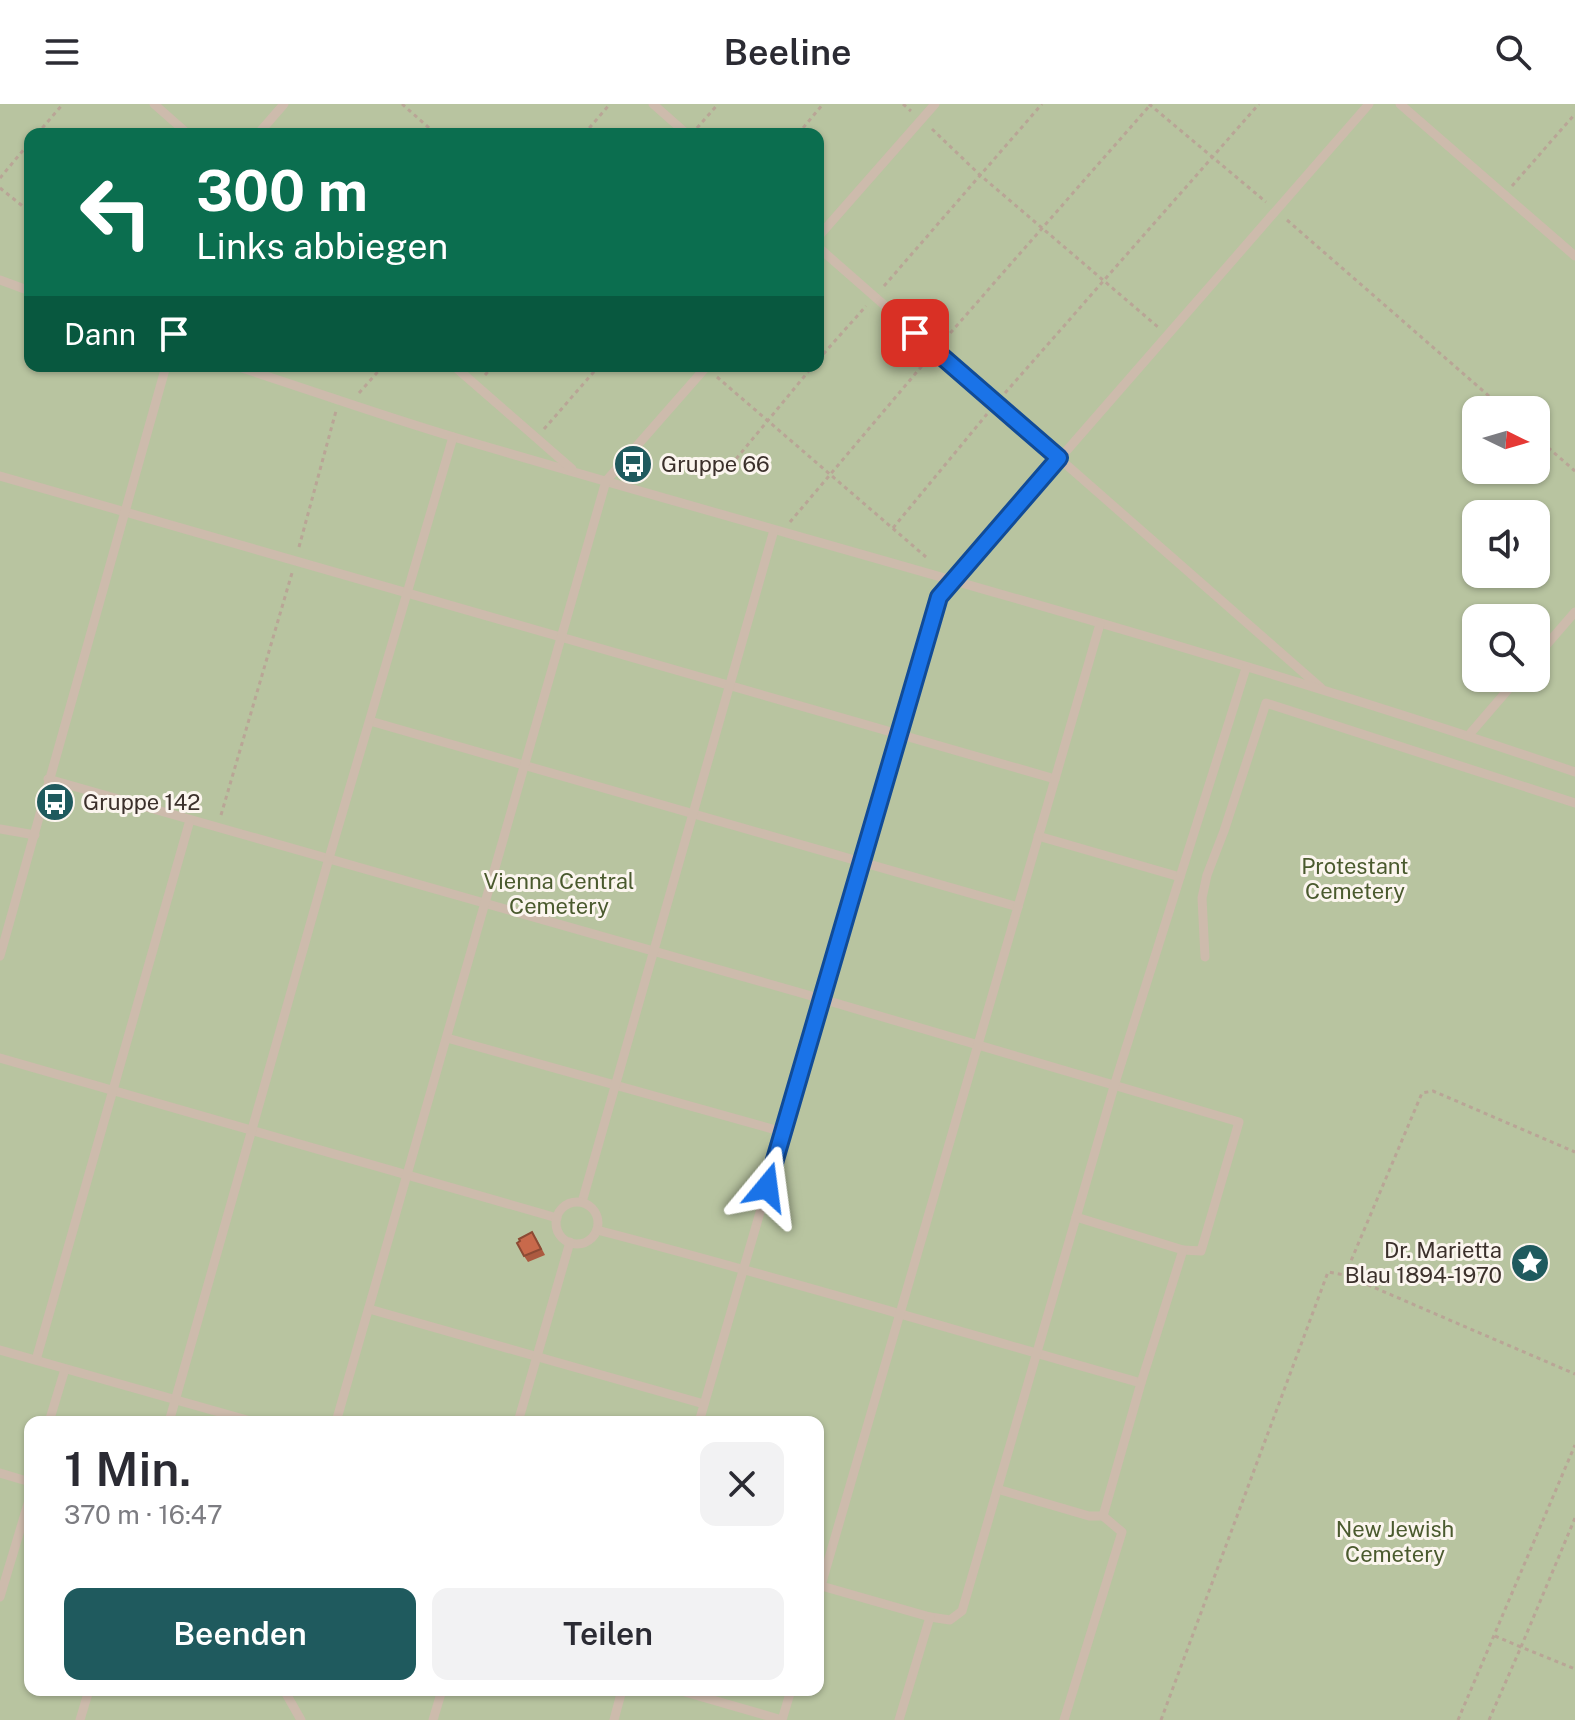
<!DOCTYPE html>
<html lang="de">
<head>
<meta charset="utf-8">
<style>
	body { margin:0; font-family:"Public Sans",sans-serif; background:#f2f2f3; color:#2b2b33; height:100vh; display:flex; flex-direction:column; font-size:30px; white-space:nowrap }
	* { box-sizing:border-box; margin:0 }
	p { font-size:26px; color:#7c7c81 }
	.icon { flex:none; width:44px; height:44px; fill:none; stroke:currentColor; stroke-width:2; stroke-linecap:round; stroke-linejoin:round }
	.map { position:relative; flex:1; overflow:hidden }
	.side { position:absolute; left:24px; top:1312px; width:800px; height:280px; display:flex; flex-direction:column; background:#fff; border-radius:16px; box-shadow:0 2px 6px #0004 }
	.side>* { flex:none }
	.hud { position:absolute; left:24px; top:24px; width:800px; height:244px; border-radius:16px; box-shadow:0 2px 6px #0004; background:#0b6e4f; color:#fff; overflow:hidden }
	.needle { width:52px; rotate:95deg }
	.tools { position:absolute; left:1462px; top:292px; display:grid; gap:16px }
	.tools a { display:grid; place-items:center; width:88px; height:88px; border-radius:16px; background:#fff; box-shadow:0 2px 6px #0004; font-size:40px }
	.pin { position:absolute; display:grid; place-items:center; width:68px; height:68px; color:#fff; margin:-34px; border-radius:16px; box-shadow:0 4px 12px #0006 }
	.me { position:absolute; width:88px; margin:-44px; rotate:16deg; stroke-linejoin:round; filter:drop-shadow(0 0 6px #0008) }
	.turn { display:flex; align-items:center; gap:28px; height:168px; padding:0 40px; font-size:36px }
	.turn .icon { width:104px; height:104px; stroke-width:2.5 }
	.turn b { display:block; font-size:56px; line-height:68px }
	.then { display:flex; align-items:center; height:76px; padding:0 40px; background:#0003; gap:16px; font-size:30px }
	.round { display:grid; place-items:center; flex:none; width:84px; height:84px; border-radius:16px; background:#f2f2f3 }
	.overview { display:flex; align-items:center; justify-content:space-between; height:136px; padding:0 40px }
	h1 { font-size:48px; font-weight:600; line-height:60px }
	.action { display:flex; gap:16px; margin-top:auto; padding:16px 40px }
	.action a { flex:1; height:92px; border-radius:16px; background:#1f5a5e; color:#fff; font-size:32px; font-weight:600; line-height:92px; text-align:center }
	.action a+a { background:#f2f2f3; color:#2b2b33 }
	header { display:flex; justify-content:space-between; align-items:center; height:104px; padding:0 40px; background:#fff; font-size:36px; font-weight:600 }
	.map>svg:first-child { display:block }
	.green { fill:#b8c4a0; fill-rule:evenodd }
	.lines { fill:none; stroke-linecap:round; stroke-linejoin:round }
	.path { stroke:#b9a596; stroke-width:3; stroke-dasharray:4 4; stroke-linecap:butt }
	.lane { stroke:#cdbbac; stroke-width:9 }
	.wall { fill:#ac5a40 }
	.building { fill:#c8694b; stroke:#8c4a34; stroke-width:2 }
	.route-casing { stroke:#114b97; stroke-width:20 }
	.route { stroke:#1a73e8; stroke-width:14 }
	.labels { text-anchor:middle; stroke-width:6; stroke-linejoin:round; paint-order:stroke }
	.poi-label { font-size:22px; fill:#3b302b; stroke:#fbf5ee; text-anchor:start }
	.park-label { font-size:22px; fill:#4a5a2e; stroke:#fbf5ee }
</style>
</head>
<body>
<header><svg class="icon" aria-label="menu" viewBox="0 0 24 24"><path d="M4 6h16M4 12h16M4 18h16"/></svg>Beeline<svg class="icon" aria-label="search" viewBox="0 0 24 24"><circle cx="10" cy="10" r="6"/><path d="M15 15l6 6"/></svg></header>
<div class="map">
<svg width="1575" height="1616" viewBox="0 0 1575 1616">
	<rect width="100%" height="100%" fill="#f4ebe1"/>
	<path class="green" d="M0 0H1575V1616H0ZM30 30H818V262H30ZM1476 306H1536V366H1476ZM1476 410H1536V470H1476ZM1476 514H1536V574H1476ZM30 1318H818V1586H30Z"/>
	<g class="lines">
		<g class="path">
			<path d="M402 0 436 30"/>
			<path d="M903 0 911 7"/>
			<path d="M1149 0 1266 98"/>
			<path d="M697 24 718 0"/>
			<path d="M932 25 980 71 1158 223"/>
			<path d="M37 30 63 0"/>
			<path d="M584 30 610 0"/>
			<path d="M798 30 823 0"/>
			<path d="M0 74 30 38"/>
			<path d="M1512 82 1575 10"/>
			<path d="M0 84 30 108"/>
			<path d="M1287 116 1505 306"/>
			<path d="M884 182 1042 0"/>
			<path d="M945 235 1151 0"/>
			<path d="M818 256 866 202"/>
			<path d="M485 271 493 262"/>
			<path d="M717 273 926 453"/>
			<path d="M359 289 383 262"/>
			<path d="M1005 289 1259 0"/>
			<path d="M544 325 599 262"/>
			<path d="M1536 333 1575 367"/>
			<path d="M731 361 813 262"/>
			<path d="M790 418 927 256"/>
			<path d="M893 424 987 310"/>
			<path d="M299 443 336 307"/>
			<path d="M221 711 292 469"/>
			<path d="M1345 1171 1422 989 1433 987 1575 1048"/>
			<path d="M1575 1414 1521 1543 1575 1565"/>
			<path d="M1161 1616 1328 1168 1345 1171 1575 1270"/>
			<path d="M1458 1616 1575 1341"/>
			<path d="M1489 1616 1521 1543 1495 1532"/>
		</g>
		<g class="lane">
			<path d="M154 0 188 30"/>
			<path d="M653 0 687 30"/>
			<path d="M1400 0 1575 152"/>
			<path d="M258 30 284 0"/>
			<path d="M818 133 935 0"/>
			<path d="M818 143 1321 584"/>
			<path d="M0 176 30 187"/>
			<path d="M236 262C310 286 383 312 457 334 830 444 1207 542 1575 668"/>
			<path d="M454 262 572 365"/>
			<path d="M0 372 1055 675"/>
			<path d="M1536 553 1575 508"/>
			<path d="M370 617 1018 803"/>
			<path d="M1468 632 1518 574"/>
			<path d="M48 675 822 895 1239 1018 1201 1147 1183 1146"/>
			<path d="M0 725 35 731"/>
			<path d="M1038 732 1180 773"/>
			<path d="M0 852 166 262"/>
			<path d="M1205 853 1202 794 1207 771 1224 727 1266 599 1575 699"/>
			<path d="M447 934 783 1028"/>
			<path d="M0 954 557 1114"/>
			<path d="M582 1098 774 426"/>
			<circle cx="577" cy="1119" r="21"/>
			<path d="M597 1126C779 1173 960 1228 1141 1279"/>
			<path d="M369 1205 704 1300"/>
			<path d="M0 1246 254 1318"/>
			<path d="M36 1256 190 716"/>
			<path d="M49 1318 65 1265"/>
			<path d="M169 1318 329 754 453 333"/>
			<path d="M336 1318 606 377 707 262"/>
			<path d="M518 1318 570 1138"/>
			<path d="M699 1318 939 493 1369 0"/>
			<path d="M0 1369 30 1378"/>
			<path d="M997 1385 1089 1412H1103"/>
			<path d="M818 1481 930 1513 950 1516 962 1507 1115 979 1246 564"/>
			<path d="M818 1492 1100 520"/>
			<path d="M0 1493 30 1393"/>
			<path d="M284 1586 301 1616"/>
			<path d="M678 1586 782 1616 791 1586"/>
			<path d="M80 1616 89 1586"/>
			<path d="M433 1616 442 1586"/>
			<path d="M614 1616 622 1586"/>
			<path d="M899 1616 930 1513"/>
			<path d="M1064 1616 1122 1428 1103 1412 1141 1279 1183 1146 1076 1113"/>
		</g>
	</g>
	<path class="wall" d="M536 1134 545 1151 528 1158 524 1152 520 1137Z"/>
	<path class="building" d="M532 1128 541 1145 524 1152 517 1139 520 1137 519 1135Z"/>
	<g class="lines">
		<g class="route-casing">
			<path id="route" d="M767 1083 939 493 1059 354 915 229"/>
		</g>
		<use href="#route" class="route"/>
	</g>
	<defs>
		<g id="bus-disc" transform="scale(2)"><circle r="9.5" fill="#1f5a5e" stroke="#fbf5ee"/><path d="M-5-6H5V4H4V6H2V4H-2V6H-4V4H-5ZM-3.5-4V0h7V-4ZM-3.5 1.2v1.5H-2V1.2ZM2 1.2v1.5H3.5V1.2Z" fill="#fff"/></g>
		<g id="sight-disc" transform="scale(2)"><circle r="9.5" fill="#1f5a5e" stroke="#fbf5ee"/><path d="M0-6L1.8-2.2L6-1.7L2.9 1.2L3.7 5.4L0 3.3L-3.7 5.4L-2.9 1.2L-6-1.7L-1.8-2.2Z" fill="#fff"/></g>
	</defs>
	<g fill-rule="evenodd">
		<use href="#bus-disc" x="633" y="360"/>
		<use href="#bus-disc" x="55" y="698"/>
		<use href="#sight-disc" x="1530" y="1159"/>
	</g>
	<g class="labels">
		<g class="poi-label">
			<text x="661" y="368">Gruppe 66</text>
			<text x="83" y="706">Gruppe 142</text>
			<text x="1502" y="1154" text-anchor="end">Dr. Marietta<tspan x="1502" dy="25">Blau 1894-1970</tspan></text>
		</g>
		<g class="park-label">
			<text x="1355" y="770">Protestant<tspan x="1355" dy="25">Cemetery</tspan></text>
			<text x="559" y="785">Vienna Central<tspan x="559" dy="25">Cemetery</tspan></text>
			<text x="1395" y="1433">New Jewish<tspan x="1395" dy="25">Cemetery</tspan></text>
		</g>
	</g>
</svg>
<div class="tools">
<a><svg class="needle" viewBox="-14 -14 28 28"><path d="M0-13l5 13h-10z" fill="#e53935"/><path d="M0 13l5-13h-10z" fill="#7c7c81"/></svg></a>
<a><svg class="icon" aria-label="sound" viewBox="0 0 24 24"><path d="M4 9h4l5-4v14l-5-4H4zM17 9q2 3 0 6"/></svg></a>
<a><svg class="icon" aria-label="search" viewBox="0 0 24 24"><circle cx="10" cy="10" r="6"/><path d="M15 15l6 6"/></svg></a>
</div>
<div class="pin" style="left:915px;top:229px;background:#d93025"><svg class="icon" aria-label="arrive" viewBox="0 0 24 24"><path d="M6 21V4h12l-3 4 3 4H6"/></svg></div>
<svg class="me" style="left:767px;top:1083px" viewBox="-20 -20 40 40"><path d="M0-17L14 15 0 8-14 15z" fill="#1a73e8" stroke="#fff" stroke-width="4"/></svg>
<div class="hud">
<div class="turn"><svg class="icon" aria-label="left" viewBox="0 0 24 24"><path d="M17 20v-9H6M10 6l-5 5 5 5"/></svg><div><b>300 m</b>Links abbiegen</div></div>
<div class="then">Dann<svg class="icon" aria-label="arrive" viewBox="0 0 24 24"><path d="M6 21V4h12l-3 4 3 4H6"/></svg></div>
</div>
<section class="side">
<div class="overview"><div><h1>1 Min.</h1><p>370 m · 16:47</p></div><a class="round"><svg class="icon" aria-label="close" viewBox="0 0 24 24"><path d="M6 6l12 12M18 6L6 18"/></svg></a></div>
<div class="action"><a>Beenden</a><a>Teilen</a></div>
</section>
</div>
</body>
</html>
